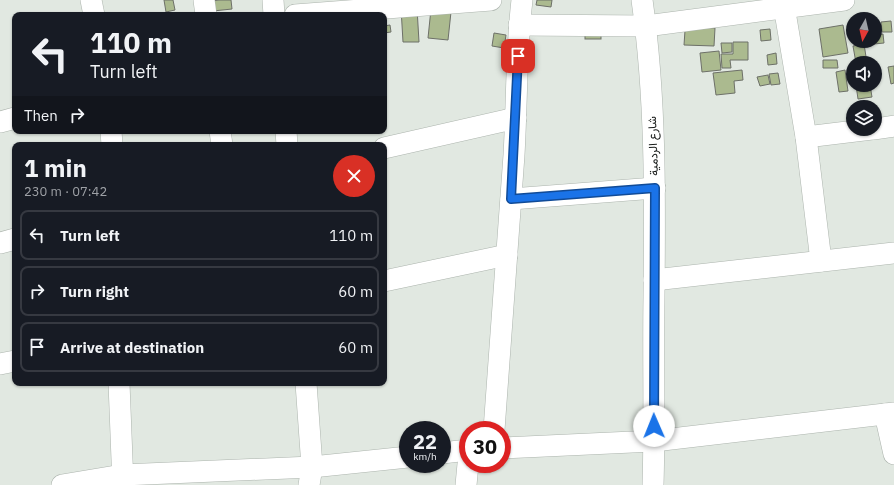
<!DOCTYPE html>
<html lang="en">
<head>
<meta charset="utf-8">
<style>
	body { margin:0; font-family:"IBM Plex Sans",Vazirmatn,sans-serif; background:#20242c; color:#f1f3f6; height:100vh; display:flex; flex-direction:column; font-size:15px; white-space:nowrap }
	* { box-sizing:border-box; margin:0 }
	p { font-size:13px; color:#9ea1a6 }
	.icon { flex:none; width:22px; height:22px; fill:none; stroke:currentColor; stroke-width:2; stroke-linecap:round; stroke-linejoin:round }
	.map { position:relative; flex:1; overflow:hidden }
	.panel { position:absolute; left:12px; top:142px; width:375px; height:244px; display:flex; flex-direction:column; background:#171b24; border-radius:8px; box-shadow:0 1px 3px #0004 }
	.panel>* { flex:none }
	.top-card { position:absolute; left:12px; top:12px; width:375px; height:122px; border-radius:8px; box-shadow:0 1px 3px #0004; background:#171b24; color:#f1f3f6; overflow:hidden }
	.needle { width:26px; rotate:188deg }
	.buttons { position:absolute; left:846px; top:12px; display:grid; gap:8px }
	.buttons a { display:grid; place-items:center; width:36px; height:36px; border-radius:50%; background:#171b24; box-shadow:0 1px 3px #0004; font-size:20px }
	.speed { position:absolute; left:399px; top:421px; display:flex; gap:8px; font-size:20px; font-weight:700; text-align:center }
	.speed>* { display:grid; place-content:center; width:52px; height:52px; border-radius:50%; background:#171b24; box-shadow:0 1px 3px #0004; line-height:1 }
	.speed small { font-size:10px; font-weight:400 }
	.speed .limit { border:6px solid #d22; background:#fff; color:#111 }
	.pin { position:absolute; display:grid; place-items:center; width:34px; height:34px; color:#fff; margin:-17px; border-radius:8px; box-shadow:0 2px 6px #0006 }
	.me { position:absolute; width:44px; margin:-22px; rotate:359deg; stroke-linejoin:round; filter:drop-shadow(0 0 3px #0008) }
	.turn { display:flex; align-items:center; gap:14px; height:84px; padding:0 12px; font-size:18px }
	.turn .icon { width:52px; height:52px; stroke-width:2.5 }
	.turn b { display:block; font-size:28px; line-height:34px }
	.then { display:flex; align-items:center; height:38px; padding:0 12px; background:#0003; gap:8px; font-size:15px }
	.round { display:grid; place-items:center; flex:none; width:42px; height:42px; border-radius:21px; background:#20242c }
	.head { display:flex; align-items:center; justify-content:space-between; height:68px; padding:0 12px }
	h1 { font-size:24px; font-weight:700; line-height:30px }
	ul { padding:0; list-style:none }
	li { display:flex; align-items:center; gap:12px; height:50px; margin:0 8px 6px; padding:0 4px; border:2px solid #363941; border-radius:8px }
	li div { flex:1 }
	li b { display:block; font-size:15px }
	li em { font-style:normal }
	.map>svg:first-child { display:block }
	.building { fill:#abba8f; stroke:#6d7068 }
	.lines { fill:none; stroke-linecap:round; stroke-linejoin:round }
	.minor-casing { stroke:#acb4ad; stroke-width:22 }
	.minor { stroke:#fff; stroke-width:21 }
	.route-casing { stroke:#114b97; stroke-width:10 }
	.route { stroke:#1a73e8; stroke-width:7 }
	.labels { text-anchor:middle; stroke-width:3; stroke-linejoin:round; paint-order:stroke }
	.street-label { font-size:12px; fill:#151816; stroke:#fff }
</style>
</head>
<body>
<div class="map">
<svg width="894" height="485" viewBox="0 0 894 485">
	<rect width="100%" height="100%" fill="#e1e8e1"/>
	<g class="building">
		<path d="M164 0H173L175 10 166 12Z"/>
		<path d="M219 0H231L232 9 213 11 212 1Z"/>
		<path d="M537 0H552L551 7 536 5Z"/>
		<path d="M401 8H417L419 42H403Z"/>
		<path d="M431 9 451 12 448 40 428 38Z"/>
		<path d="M686 16 696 27 715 28 714 46 684 45Z"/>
		<path d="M891 21 892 32H882L881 22Z"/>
		<rect x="585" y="23" width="16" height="16"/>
		<path d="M390 25 391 32 384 33V26Z"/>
		<path d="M843 25 848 53 823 57 819 29Z"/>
		<path d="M770 29 771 40 761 41 760 30Z"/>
		<path d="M494 33 506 35 504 48 492 46Z"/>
		<path d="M883 34 884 43 874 44 875 35Z"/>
		<path d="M733 42H748V60H730L731 68H722L721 54H733Z"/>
		<path d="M721 43H732V52L722 53Z"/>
		<path d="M864 44 867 63H856L853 46Z"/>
		<path d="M719 51 721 70 702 72 700 53Z"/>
		<path d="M776 53 777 64 768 65 767 55Z"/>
		<path d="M823 60H837L838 68H823Z"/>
		<path d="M894 66V83L891 84 888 67Z"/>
		<path d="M742 70 743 80 734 81 735 93 716 95 713 73Z"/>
		<path d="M845 70 848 91 839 92 836 72Z"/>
		<path d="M778 73 780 84 771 85 769 74Z"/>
		<path d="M768 75 770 84 760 86 757 77Z"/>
		<path d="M856 85H870L872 97 858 99Z"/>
	</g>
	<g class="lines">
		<g class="minor-casing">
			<g id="minor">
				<path d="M91 0 94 15"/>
				<path d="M204 0 206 15"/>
				<path d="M273 0 274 15"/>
				<path d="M642 0C656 98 655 198 654 297 653 360 655 422 653 485"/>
				<path d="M783 0 806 137 821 261"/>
				<path d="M295 15 491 0"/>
				<path d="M519 25 646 26 844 0"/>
				<path d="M0 122 15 118"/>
				<path d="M875 129 894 126"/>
				<path d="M111 131 112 145"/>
				<path d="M220 131 222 145"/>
				<path d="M286 131 287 145"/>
				<path d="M806 137 872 129"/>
				<path d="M384 148 516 118"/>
				<path d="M511 199 655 188"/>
				<path d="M0 243 15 239"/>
				<path d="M654 280 894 253"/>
				<path d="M384 281 507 255"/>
				<path d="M0 364 15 361"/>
				<path d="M119 383 123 485"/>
				<path d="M306 383 312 467 309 485"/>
				<path d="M885 414 894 454"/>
				<path d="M494 430C501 338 508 246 514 155 517 103 516 51 522 0"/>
				<path d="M502 448 654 441 894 413"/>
				<path d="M442 453 468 450"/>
				<path d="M62 485 122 475 312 467 408 457"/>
				<path d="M466 485 468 464"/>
			</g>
		</g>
		<use href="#minor" class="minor"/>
	</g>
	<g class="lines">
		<g class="route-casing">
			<path id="route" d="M518 56 511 199 655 188 654 426"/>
		</g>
		<use href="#route" class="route"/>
	</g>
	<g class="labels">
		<g class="street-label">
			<text transform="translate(653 146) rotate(-92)" y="4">شارع الردمية</text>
		</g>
	</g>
</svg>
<div class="buttons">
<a><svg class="needle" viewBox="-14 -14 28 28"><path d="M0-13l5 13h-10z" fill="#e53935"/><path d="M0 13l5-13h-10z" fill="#9ea1a6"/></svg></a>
<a><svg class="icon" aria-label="sound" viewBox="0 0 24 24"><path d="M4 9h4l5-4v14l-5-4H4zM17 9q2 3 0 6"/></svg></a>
<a><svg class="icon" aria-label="layers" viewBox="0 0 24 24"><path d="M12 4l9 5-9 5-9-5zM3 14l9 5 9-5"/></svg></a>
</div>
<div class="speed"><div>22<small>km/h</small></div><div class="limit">30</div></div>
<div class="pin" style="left:518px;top:56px;background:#d93025"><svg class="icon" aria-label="arrive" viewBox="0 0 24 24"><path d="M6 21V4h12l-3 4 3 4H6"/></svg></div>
<svg class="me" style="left:654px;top:426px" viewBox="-20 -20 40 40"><circle r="19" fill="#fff"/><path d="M0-13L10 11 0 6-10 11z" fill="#1a73e8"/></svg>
<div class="top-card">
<div class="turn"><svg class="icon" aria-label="left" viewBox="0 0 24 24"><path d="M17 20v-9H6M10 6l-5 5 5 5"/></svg><div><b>110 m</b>Turn left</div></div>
<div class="then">Then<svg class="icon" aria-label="right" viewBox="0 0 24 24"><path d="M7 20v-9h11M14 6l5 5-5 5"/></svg></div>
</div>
<section class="panel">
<div class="head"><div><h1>1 min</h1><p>230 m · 07:42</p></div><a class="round" style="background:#d93025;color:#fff"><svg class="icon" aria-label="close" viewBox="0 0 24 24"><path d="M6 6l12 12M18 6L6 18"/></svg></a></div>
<ul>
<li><svg class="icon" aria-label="left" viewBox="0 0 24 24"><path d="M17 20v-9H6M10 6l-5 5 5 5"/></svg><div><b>Turn left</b></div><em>110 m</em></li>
<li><svg class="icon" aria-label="right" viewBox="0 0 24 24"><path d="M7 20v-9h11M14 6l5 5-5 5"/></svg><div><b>Turn right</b></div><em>60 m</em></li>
<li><svg class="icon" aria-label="arrive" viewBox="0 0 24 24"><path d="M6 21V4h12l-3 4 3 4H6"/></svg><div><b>Arrive at destination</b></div><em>60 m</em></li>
</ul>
</section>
</div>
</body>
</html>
